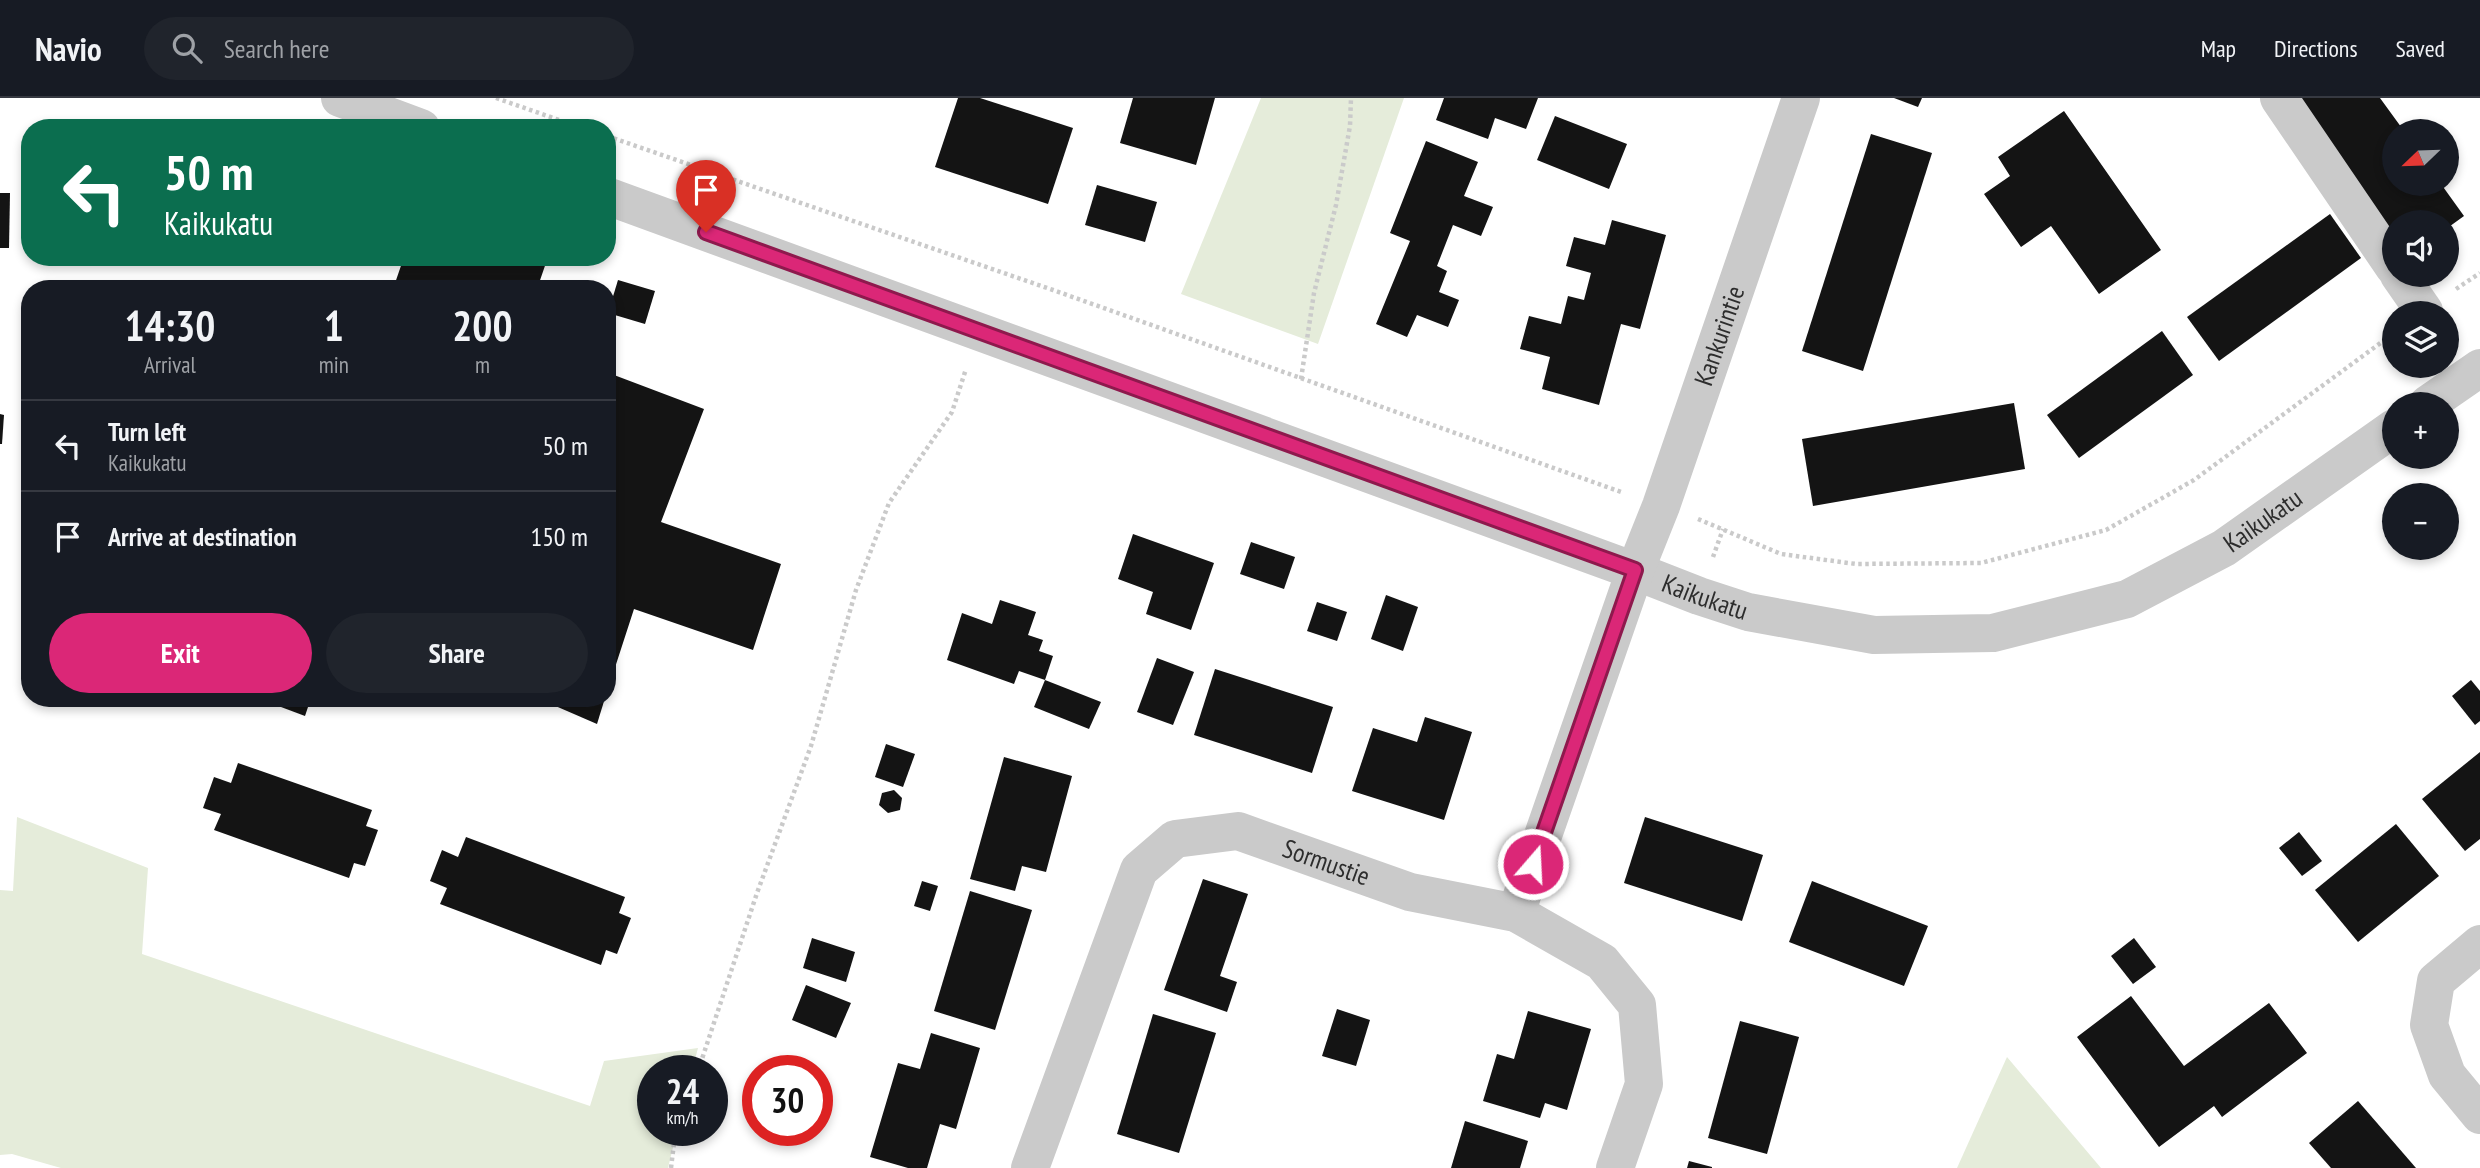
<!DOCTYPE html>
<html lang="en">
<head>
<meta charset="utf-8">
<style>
	body { margin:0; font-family:"PT Sans Narrow",sans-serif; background:#20242c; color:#f1f3f6; height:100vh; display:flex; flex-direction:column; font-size:26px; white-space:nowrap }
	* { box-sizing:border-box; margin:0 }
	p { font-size:23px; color:#9ea1a6 }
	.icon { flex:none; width:38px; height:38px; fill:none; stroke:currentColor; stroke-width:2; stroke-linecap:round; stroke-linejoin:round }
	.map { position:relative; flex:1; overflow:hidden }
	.panel { position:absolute; left:21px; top:182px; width:595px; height:427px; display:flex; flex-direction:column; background:#171b24; border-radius:28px; box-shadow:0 4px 10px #0003 }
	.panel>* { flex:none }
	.top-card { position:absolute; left:21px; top:21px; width:595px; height:147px; border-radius:28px; box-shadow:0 4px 10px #0003; background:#0b6e4f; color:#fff; overflow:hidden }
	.needle { width:46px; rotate:247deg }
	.controls { position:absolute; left:2382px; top:21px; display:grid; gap:14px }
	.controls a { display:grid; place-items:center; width:77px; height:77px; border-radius:50%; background:#171b24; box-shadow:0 4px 10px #0003; font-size:35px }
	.speed { position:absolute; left:637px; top:957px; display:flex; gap:14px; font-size:35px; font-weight:700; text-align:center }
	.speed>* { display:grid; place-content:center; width:91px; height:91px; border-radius:50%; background:#171b24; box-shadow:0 4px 10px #0003; line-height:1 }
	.speed small { font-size:18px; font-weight:400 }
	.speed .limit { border:10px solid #d22; background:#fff; color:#111 }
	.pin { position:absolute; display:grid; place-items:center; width:60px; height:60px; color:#fff; margin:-72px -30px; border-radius:50% 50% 50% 0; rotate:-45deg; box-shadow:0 0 7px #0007 }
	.pin .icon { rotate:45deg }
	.me { position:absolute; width:77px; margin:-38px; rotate:19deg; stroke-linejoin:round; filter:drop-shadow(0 0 5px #0008) }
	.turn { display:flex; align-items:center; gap:24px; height:147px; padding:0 28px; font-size:32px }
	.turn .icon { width:91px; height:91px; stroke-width:2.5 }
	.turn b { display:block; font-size:49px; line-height:60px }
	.eta { display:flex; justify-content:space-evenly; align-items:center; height:119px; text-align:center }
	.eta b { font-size:42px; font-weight:700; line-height:49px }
	.button { display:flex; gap:14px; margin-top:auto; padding:14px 28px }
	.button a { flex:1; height:80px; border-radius:42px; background:#db2777; color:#fff; font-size:28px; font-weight:700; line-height:80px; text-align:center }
	.button a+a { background:#20242c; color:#f1f3f6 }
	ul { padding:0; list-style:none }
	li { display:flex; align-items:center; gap:21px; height:91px; padding:0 28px; border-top:2px solid #363941 }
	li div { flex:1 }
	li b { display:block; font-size:26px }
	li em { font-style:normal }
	header { display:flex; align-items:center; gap:42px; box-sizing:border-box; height:98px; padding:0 35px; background:#171b24; border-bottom:2px solid #363941 }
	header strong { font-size:33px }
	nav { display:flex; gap:38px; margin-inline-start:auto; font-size:24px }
	.search { width:490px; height:63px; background:#20242c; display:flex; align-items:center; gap:18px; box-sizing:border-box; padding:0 24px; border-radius:38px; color:#9ea1a6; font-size:26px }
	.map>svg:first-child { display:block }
	.green { fill:#e5ecda }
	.building { fill:#141414 }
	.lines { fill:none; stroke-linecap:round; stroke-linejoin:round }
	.path { stroke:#cacaca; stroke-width:4.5; stroke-dasharray:3.5 3.5; stroke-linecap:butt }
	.minor { stroke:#cacaca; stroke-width:38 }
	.route-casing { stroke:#8e194d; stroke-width:18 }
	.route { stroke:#db2777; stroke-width:12 }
	.labels { text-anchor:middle; stroke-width:7; stroke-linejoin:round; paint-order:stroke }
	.street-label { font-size:26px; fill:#2d2d2d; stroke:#fff }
</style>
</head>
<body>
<header>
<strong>Navio</strong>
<div class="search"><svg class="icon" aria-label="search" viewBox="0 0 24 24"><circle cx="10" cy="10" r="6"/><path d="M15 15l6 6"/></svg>Search here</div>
<nav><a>Map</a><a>Directions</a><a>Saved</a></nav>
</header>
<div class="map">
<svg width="2480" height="1070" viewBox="0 0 2480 1070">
	<rect width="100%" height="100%" fill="#fff"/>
	<g class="green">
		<path d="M1261 0H1404L1318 246 1181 196Z"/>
		<path d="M17 719 148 770 142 856 590 1008 604 963 698 950 692 973H653V1032L677 1033 668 1070H61L12 1056 0 1057V792L13 793Z"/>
		<path d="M2007 959 2101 1070H1957Z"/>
	</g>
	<g class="building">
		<path d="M958 0H980L1073 30 1048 106 935 69Z"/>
		<path d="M1133 0H1215L1196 67 1120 45Z"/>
		<path d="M1444 0H1538L1526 31 1495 20 1488 41 1436 22Z"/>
		<path d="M1894 0H1922L1918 9Z"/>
		<path d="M2286 0H2380L2404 33H2394V86H2441L2464 118 2446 131V124H2394V136Z"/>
		<path d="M2064 13 2161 152 2099 196 2051 128 2021 149 1984 96 2010 78 1998 59Z"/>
		<path d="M1555 18 1627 46 1609 91 1537 62Z"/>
		<path d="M1871 36 1932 55 1863 273 1802 253Z"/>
		<path d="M1426 43 1478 64 1464 98 1493 109 1481 138 1453 127 1437 168 1447 173 1439 194 1459 202 1448 229 1417 217 1407 239 1376 226 1410 143 1390 135Z"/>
		<path d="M1097 87 1157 104 1145 144 1085 127Z"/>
		<path d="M0 95H10L9 150H0Z"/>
		<path d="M2330 116 2361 160 2219 263 2187 219Z"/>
		<path d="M1612 122 1666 137 1640 231 1621 226 1599 307 1542 291 1550 259 1520 251 1529 218 1561 226 1568 198 1584 202 1591 175 1566 168 1574 139 1605 147Z"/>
		<path d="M404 159H488L509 167 512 159H548L537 191H393Z"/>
		<path d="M618 182 655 193 645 226 608 215Z"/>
		<path d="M2162 233 2193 277 2079 360 2047 317Z"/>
		<path d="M614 277 704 311 661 424 781 466 753 552 634 511 608 591 607 297Z"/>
		<path d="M2014 305 2025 371 1813 408 1802 341Z"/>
		<path d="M0 316 4 317 2 346H0Z"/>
		<path d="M1133 436 1214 465 1191 532 1146 516 1153 494 1118 481Z"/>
		<path d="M1251 444 1295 459 1284 491 1240 476Z"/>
		<path d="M1386 497 1418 509 1403 553 1371 541Z"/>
		<path d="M1000 502 1036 514 1028 537 1043 542 1039 553 1053 558 1045 582 1019 573 1014 586 947 562 962 515 992 526Z"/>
		<path d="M1317 504 1347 514 1337 543 1307 533Z"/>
		<path d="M1157 560 1194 574 1173 627 1137 614Z"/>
		<path d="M1215 571 1333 609 1312 675 1194 637Z"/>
		<path d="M1045 582 1101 604 1089 631 1034 609Z"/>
		<path d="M2471 582 2480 593V623L2475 627 2452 598Z"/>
		<path d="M257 600H311L305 618Z"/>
		<path d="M537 600H605L597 626Z"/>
		<path d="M1425 619 1472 634 1444 722 1352 693 1373 630 1417 644Z"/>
		<path d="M886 646 915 656 903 689 875 679Z"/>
		<path d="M2480 654V741L2465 753 2422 701Z"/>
		<path d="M1004 659 1072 678 1046 774 1022 768 1015 793 970 781Z"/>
		<path d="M238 665 372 712 366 728 378 732 365 768 354 765 349 780 214 732 221 716 203 710 214 679 231 685Z"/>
		<path d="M894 692 902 700 900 712 888 715 879 707 882 695Z"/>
		<path d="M1645 719 1763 757 1742 823 1624 785Z"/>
		<path d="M2396 726 2439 778 2358 844 2315 792Z"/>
		<path d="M2299 734 2322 763 2302 778 2279 750Z"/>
		<path d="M466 739 625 799 619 815 631 820 617 856 606 852 601 867 440 806 447 790 430 783 442 752 458 759Z"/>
		<path d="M1203 781 1248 796 1220 878 1237 884 1227 914 1164 892Z"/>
		<path d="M922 783 938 788 930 813 914 808Z"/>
		<path d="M1812 783 1928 828 1904 888 1789 844Z"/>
		<path d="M970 793 1032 812 995 932 934 913Z"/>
		<path d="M812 840 855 854 846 884 803 870Z"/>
		<path d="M2134 840 2156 869 2133 886 2111 858Z"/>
		<path d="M806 887 851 905 836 940 792 922Z"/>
		<path d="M2131 898 2184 968 2269 905 2307 955 2222 1019 2214 1008 2159 1049 2077 939Z"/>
		<path d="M1337 911 1370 922 1356 968 1322 958Z"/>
		<path d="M1528 913 1591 931 1567 1012 1545 1005 1540 1020 1483 1003 1497 956 1514 961Z"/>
		<path d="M1153 916 1216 935 1179 1055 1117 1036Z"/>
		<path d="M1740 923 1799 939 1767 1056 1708 1040Z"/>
		<path d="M931 935 980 950 956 1031 940 1026 927 1070H908L870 1059 898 965 920 971Z"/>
		<path d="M2358 1003 2416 1070H2331L2309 1045Z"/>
		<path d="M1465 1023 1528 1043 1520 1070H1451Z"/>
		<path d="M1689 1063 1712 1069V1070H1687Z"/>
	</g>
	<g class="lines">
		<g class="path">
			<path d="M496 0 582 30"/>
			<path d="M607 38 1053 192 1624 395"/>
			<path d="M2456 191 2480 175"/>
			<path d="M1301 281 1314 195 1336 107 1350 28 1351 0"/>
			<path d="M1698 421 1781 456 1856 466 1981 465 2106 432 2194 382 2390 238"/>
			<path d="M1713 459 1723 431"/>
			<path d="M698 973 757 795 811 648 856 492 889 405 952 314 966 271"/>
			<path d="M671 1070 674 1045 678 1032"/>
		</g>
		<g class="minor">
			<path d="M340 0 421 30"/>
			<path d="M2279 0 2394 169"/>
			<path id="s1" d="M607 98 1635 473 1699 498 1748 514 1874 537 1993 535 2127 501 2224 450 2394 330"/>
			<path d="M2399 177 2424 213"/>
			<path d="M2428 306 2480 270"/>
			<path id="s2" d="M1516 815 1635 473 1661 408 1801 0"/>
			<path d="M2480 846 2436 883 2429 927 2447 977 2480 1017"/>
			<path id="s3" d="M1030 1070 1139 772 1175 741 1238 733 1410 794 1516 815 1602 864 1637 907 1644 986 1615 1070"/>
		</g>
	</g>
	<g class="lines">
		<g class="route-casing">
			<path id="route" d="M706 134 1635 472 1533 766"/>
		</g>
		<use href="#route" class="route"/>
	</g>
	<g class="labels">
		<g class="street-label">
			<text dy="9" stroke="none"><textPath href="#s2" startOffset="612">Kankurintie</textPath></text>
			<text dy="9" stroke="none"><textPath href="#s1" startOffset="1757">Kaikukatu</textPath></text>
			<text dy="9" stroke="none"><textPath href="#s1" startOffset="1169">Kaikukatu</textPath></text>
			<text dy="9" stroke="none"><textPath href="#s3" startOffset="522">Sormustie</textPath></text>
		</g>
	</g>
</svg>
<div class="controls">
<a><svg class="needle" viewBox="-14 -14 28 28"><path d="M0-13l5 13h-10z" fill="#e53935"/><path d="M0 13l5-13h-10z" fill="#9ea1a6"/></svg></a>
<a><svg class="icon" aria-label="sound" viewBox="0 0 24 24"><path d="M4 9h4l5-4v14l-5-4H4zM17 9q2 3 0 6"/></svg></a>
<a><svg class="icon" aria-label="layers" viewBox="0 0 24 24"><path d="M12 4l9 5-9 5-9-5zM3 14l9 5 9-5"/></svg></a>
<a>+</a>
<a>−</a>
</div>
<div class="speed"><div>24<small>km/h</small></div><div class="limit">30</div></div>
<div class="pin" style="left:706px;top:134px;background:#d93025"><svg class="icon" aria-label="arrive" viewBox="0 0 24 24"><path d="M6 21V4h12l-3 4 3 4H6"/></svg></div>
<svg class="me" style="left:1533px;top:766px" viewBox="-20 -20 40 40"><circle r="17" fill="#db2777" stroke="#fff" stroke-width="3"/><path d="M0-11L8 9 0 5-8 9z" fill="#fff"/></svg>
<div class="top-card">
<div class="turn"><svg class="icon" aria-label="left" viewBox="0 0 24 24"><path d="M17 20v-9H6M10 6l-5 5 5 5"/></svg><div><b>50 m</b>Kaikukatu</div></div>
</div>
<section class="panel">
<div class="eta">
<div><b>14:30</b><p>Arrival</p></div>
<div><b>1</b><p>min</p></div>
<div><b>200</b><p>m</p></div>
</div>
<ul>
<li><svg class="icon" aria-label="left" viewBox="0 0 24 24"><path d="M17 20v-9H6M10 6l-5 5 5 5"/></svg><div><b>Turn left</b><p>Kaikukatu</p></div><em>50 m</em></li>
<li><svg class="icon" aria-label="arrive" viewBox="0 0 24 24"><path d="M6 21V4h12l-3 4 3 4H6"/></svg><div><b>Arrive at destination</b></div><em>150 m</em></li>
</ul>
<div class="button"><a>Exit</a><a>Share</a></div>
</section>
</div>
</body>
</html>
